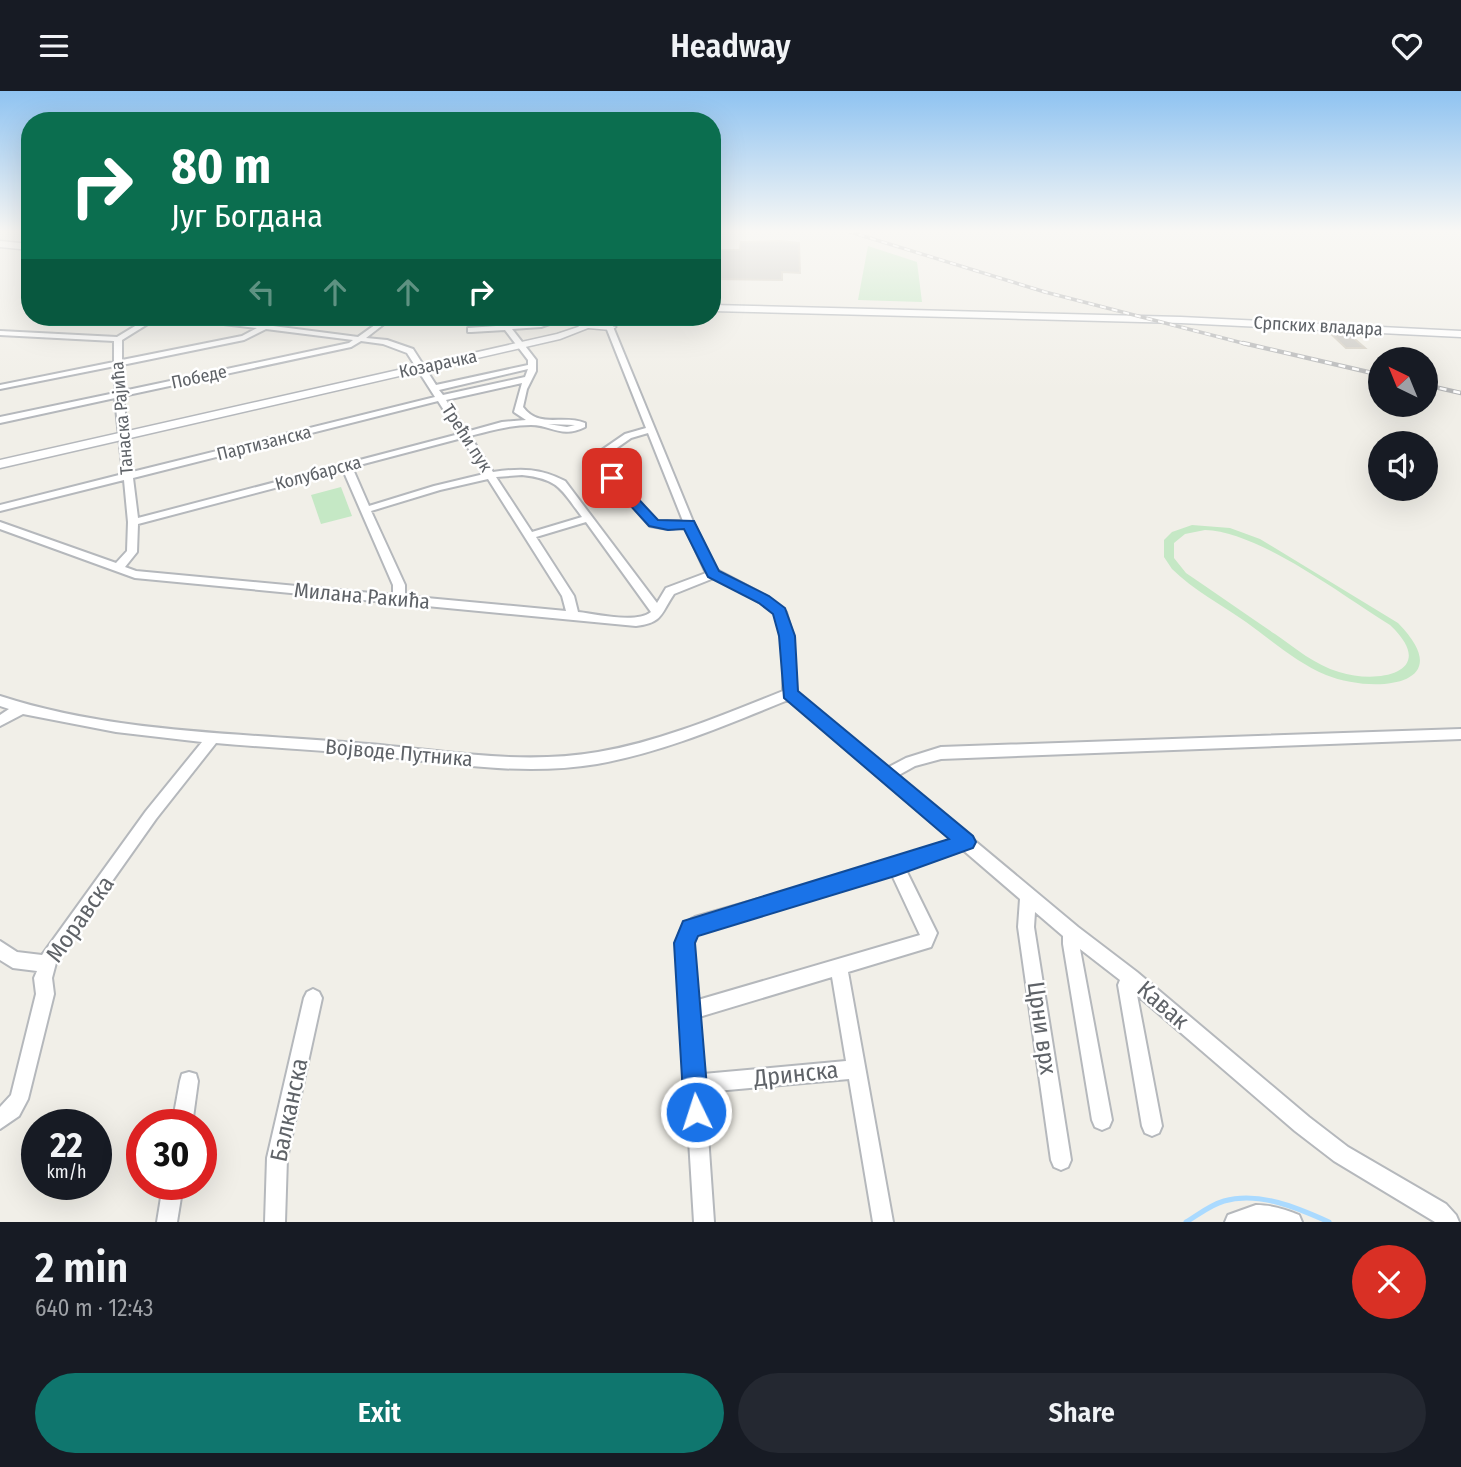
<!DOCTYPE html>
<html lang="en">
<head>
<meta charset="utf-8">
<style>
	body { margin:0; font-family:"Fira Sans Condensed",sans-serif; background:#242831; color:#f1f3f6; height:100vh; display:flex; flex-direction:column; font-size:26px; white-space:nowrap }
	* { box-sizing:border-box; margin:0 }
	p { font-size:23px; color:#9ea1a6 }
	.icon { flex:none; width:38px; height:38px; fill:none; stroke:currentColor; stroke-width:2; stroke-linecap:round; stroke-linejoin:round }
	.map { position:relative; height:1131px; overflow:hidden }
	.details { display:flex; flex-direction:column; background:#171b24; flex:1 }
	.details>* { flex:none }
	.guide { position:absolute; left:21px; top:21px; width:700px; height:214px; border-radius:28px; box-shadow:0 7px 28px #0002; background:#0b6e4f; color:#fff; overflow:hidden }
	.needle { width:46px; rotate:317deg }
	.tools { position:absolute; left:1368px; top:256px; display:grid; gap:14px }
	.tools a { display:grid; place-items:center; width:70px; height:70px; border-radius:50%; background:#171b24; box-shadow:0 7px 28px #0002; font-size:35px }
	.speed { position:absolute; left:21px; top:1018px; display:flex; gap:14px; font-size:35px; font-weight:700; text-align:center }
	.speed>* { display:grid; place-content:center; width:91px; height:91px; border-radius:50%; background:#171b24; box-shadow:0 7px 28px #0002; line-height:1 }
	.speed small { font-size:18px; font-weight:400 }
	.speed .limit { border:10px solid #d22; background:#fff; color:#111 }
	.pin { position:absolute; display:grid; place-items:center; width:60px; height:60px; color:#fff; margin:-30px; border-radius:14px; box-shadow:0 4px 10px #0006 }
	.me { position:absolute; width:77px; margin:-38px; rotate:356deg; stroke-linejoin:round; filter:drop-shadow(0 0 5px #0008) }
	.turn { display:flex; align-items:center; gap:24px; height:147px; padding:0 35px; font-size:32px }
	.turn .icon { width:91px; height:91px; stroke-width:2.5 }
	.turn b { display:block; font-size:49px; line-height:60px }
	.lanes { display:flex; align-items:center; height:66px; padding:0 35px; background:#0003; justify-content:center; gap:35px; direction:ltr }
	.lanes .off { opacity:.35 }
	.round { display:grid; place-items:center; flex:none; width:74px; height:74px; border-radius:37px; background:#242831 }
	.overview { display:flex; align-items:center; justify-content:space-between; height:119px; padding:0 35px }
	h1 { font-size:42px; font-weight:600; line-height:52px }
	.action { display:flex; gap:14px; margin-top:auto; padding:14px 35px }
	.action a { flex:1; height:80px; border-radius:42px; background:#0f766e; color:#fff; font-size:28px; font-weight:600; line-height:80px; text-align:center }
	.action a+a { background:#242831; color:#f1f3f6 }
	header { display:flex; justify-content:space-between; align-items:center; height:91px; padding:0 35px; background:#171b24; font-size:32px; font-weight:600 }
	.map>svg:first-child { display:block }
	.green { fill:#c5e8c5; fill-rule:evenodd }
	.lines { fill:none; stroke-linecap:round; stroke-linejoin:round }
	.stream { stroke:#aadaff; stroke-width:5 }
	.building { fill:#cccac5; stroke:#d6d1c6; stroke-width:2 }
	.minor-casing { stroke:#b5b8bc; stroke-width:4 }
	.tertiary-casing { stroke:#b5b8bc; stroke-width:3 }
	.secondary-casing { stroke:#b6babf; stroke-width:3 }
	.minor { fill:#fff; fill-rule:evenodd }
	.tertiary { fill:#fff; fill-rule:evenodd }
	.secondary { fill:#fff; fill-rule:evenodd }
	.rail-far1-casing { stroke:#b6b7b8; stroke-width:3.5 }
	.rail-casing { stroke:#b6b7b8; stroke-width:4.5 }
	.rail-far1 { stroke:#fff; stroke-width:2; stroke-dasharray:6; stroke-linecap:butt }
	.rail { stroke:#fff; stroke-width:2.5; stroke-dasharray:7; stroke-linecap:butt }
	.route { fill:#1a73e8; stroke:#114b97; stroke-width:2 }
	.labels { text-anchor:middle; stroke-width:5; stroke-linejoin:round; paint-order:stroke }
	.far-street-label { font-size:18px; fill:#5f6368; stroke:#fff }
	.street-label { font-size:21px; fill:#5f6368; stroke:#fff }
	.near-street-label { font-size:24px; fill:#5f6368; stroke:#fff }
</style>
</head>
<body>
<header><svg class="icon" aria-label="menu" viewBox="0 0 24 24"><path d="M4 6h16M4 12h16M4 18h16"/></svg>Headway<svg class="icon" aria-label="heart" viewBox="0 0 24 24"><path d="M12 20l-8-8c-3-5 5-10 8-4 3-6 11-1 8 4z"/></svg></header>
<div class="map">
<svg width="1461" height="1131" viewBox="0 0 1461 1131">
	<rect width="100%" height="100%" fill="#f1efe8"/>
	<g class="green">
		<path d="M868 155 917 171 922 211 858 209Z"/>
		<path d="M341 396 352 425 321 433 311 404Z"/>
		<path d="M1192 434 1230 437 1260 448 1398 532C1461 596 1373 603 1326 584 1297 572 1271 549 1246 531 1222 514 1193 499 1172 478L1164 466V449L1172 441ZM1205 439C1258 440 1343 505 1390 534 1440 581 1379 594 1339 581 1315 574 1295 557 1275 543 1245 523 1216 502 1186 482L1174 467V452L1185 443Z"/>
	</g>
	<g class="lines">
		<path class="stream" d="M1186 1131C1198 1124 1210 1114 1224 1110 1259 1100 1298 1117 1329 1131"/>
	</g>
	<g class="building">
		<path d="M780 150 799 152 800 182 782 181V189L717 188 721 159H740L741 151Z"/>
		<path d="M1330 242 1349 243 1365 257H1346Z"/>
	</g>
	<g class="lines">
		<g class="minor-casing">
			<g id="minor">
				<path d="M150 226H159L122 249V269L242 245 257 237 183 228 180 226H198L264 234 279 226H287L273 235 358 246 386 226H393L366 247 387 249 413 258 436 294 528 274V269L505 239 471 241H468V237L540 232 559 226H569L541 236 512 238 536 269V280L527 298 523 316C539 338 562 323 585 332V336C561 348 552 334 531 334 510 334 489 340 470 345L493 381C521 377 540 377 565 390L657 512 666 497 706 482 685 436 668 438 650 435 594 371 596 363 625 343 646 337 602 226H609L694 433 715 478 768 506 786 521 793 545 796 601 887 677 906 667 941 656 1461 638V648L941 668 915 675 897 685 1078 836 1137 881 1309 1026 1348 1056 1446 1113 1456 1124 1459 1131H1435L1334 1070 1295 1040 1137 904 1162 1035 1159 1042 1152 1045 1145 1042 1142 1035 1118 894 1120 889 1080 858 1112 1029 1109 1036 1102 1039 1095 1036 1092 1029 1063 853V845L1035 821 1034 836 1071 1069 1068 1076 1061 1079 1054 1076 1051 1069 1018 836 1020 808 963 759 906 779 937 842 931 856 848 881 893 1131H873L849 988 705 1001 714 1131H694L677 852C679 840 683 831 695 826L896 769 952 749 788 609C726 634 664 661 597 673 525 685 453 673 380 665 326 659 271 657 216 652L156 728 57 868 52 887 54 903 28 1008 19 1025 0 1038V1016L11 1004 36 903 34 887 37 880 13 877 0 869V850L17 861 42 864 146 720 202 651 116 641 23 623 0 635V624L9 618 0 615V605C114 642 237 642 356 652 437 658 517 675 598 661 662 650 723 624 783 600 783 580 786 542 775 524 768 513 728 494 714 487L674 503C661 522 663 532 636 535L135 487 0 438V431L116 472 127 460 128 431 124 389 0 420V414L123 383 115 307 0 332V326L115 302V275L0 298V294L114 271V250L0 244V240L117 246ZM266 238 353 249 349 252 123 300 122 274 244 249ZM361 250 383 253 407 262 435 306 132 381 123 305 351 256ZM528 278 525 286 443 304 439 299ZM522 292 514 321 526 329 502 331 466 341 446 309ZM438 310 459 343 138 427 133 387ZM548 333 575 334 567 336ZM648 342 683 430H657L604 371V366L631 347ZM462 347 484 383 434 395 369 415 352 376ZM343 379 393 494V504L136 480 125 476 137 461 138 433ZM522 384C559 388 561 398 582 426L532 441 496 386ZM488 388 562 505 566 520 405 505V494L371 420 440 399ZM586 431 651 521C636 533 597 523 578 521L574 505 536 446ZM892 784 920 844 698 909 693 852 694 846 700 840ZM832 886 846 970 703 983 699 926Z"/>
				<path d="M409 226H424L425 227 421 229Z"/>
				<path d="M313 898 319 901 322 907 287 1067 285 1131H265L267 1067 304 907 307 901Z"/>
				<path d="M189 981 196 983 198 990 192 1034H172L180 990 182 983Z"/>
				<path d="M163 1094H183L177 1131H157Z"/>
				<path d="M1256 1114C1271 1114 1285 1118 1299 1124L1302 1131H1225L1228 1124Z"/>
			</g>
		</g>
		<g class="tertiary-casing">
			<path id="tertiary" d="M590 226H599L594 232 616 236 611 239 588 237 560 248 0 377V369L557 243 578 236Z"/>
		</g>
		<g class="secondary-casing">
			<g id="secondary">
				<path d="M0 150 30 153V159L0 156Z"/>
				<path d="M712 214 1181 226 1461 240V246L1181 232 712 220Z"/>
			</g>
		</g>
		<use href="#minor" class="minor"/>
		<use href="#tertiary" class="tertiary"/>
		<use href="#secondary" class="secondary"/>
		<g class="rail-far1-casing">
			<path id="rail-far1" d="M847 140 1045 201 1250 254"/>
		</g>
		<g class="rail-casing">
			<g id="rail">
				<path d="M1243 252 1381 284"/>
				<path d="M1426 294 1461 302"/>
			</g>
		</g>
		<use href="#rail-far1" class="rail-far1"/>
		<use href="#rail" class="rail"/>
	</g>
	<linearGradient id="sky" x2="0" y2="1"><stop stop-color="#8fc3f1"/><stop offset="0.47" stop-color="#f9f8f5"/><stop offset="1" stop-color="#f9f8f5" stop-opacity="0"/></linearGradient>
	<rect width="1461" height="299" fill="url(#sky)"/>
	<path class="route" d="M612 383 616 384 658 429 694 430 719 480 769 505 785 517 795 545 798 600 973 745 976 751 973 757 895 785 698 845 695 852 709 1021 705 1030 696 1033 688 1030 684 1021 674 852 683 830 949 748 784 607 779 545 773 523 759 512 708 486 684 438 668 439 649 435 608 390V384Z"/>
	<g class="labels">
		<g class="far-street-label">
			<text transform="translate(1318 235) rotate(3)" y="6">Српских владара</text>
			<text transform="translate(438 273) rotate(-12)" y="6">Козарачка</text>
			<text transform="translate(199 286) rotate(-12)" y="6">Победе</text>
			<text transform="translate(122 327) rotate(-95)" y="6">Танаска Рајића</text>
			<text transform="translate(467 347) rotate(57)" y="6">Трећи пук</text>
			<text transform="translate(264 352) rotate(-14)" y="6">Партизанска</text>
			<text transform="translate(318 382) rotate(-15)" y="6">Колубарска</text>
		</g>
		<g class="street-label">
			<text transform="translate(362 505) rotate(5)" y="7">Милана Ракића</text>
			<text transform="translate(399 662) rotate(5)" y="7">Војводе Путника</text>
		</g>
		<g class="near-street-label">
			<text transform="translate(80 828) rotate(-55)" y="8">Моравска</text>
			<text transform="translate(1163 914) rotate(41)" y="8">Кавак</text>
			<text transform="translate(1042 937) rotate(82)" y="8">Црни врх</text>
			<text transform="translate(796 983) rotate(-6)" y="8">Дринска</text>
			<text transform="translate(289 1019) rotate(-78)" y="8">Балканска</text>
		</g>
	</g>
</svg>
<div class="tools">
<a><svg class="needle" viewBox="-14 -14 28 28"><path d="M0-13l5 13h-10z" fill="#e53935"/><path d="M0 13l5-13h-10z" fill="#9ea1a6"/></svg></a>
<a><svg class="icon" aria-label="sound" viewBox="0 0 24 24"><path d="M4 9h4l5-4v14l-5-4H4zM17 9q2 3 0 6"/></svg></a>
</div>
<div class="speed"><div>22<small>km/h</small></div><div class="limit">30</div></div>
<div class="pin" style="left:612px;top:387px;background:#d93025"><svg class="icon" aria-label="arrive" viewBox="0 0 24 24"><path d="M6 21V4h12l-3 4 3 4H6"/></svg></div>
<svg class="me" style="left:696px;top:1021px" viewBox="-20 -20 40 40"><circle r="17" fill="#1a73e8" stroke="#fff" stroke-width="3"/><path d="M0-11L8 9 0 5-8 9z" fill="#fff"/></svg>
<div class="guide">
<div class="turn"><svg class="icon" aria-label="right" viewBox="0 0 24 24"><path d="M7 20v-9h11M14 6l5 5-5 5"/></svg><div><b>80 m</b>Југ Богдана</div></div>
<div class="lanes"><svg class="icon off" aria-label="left" viewBox="0 0 24 24"><path d="M17 20v-9H6M10 6l-5 5 5 5"/></svg><svg class="icon off" aria-label="ahead" viewBox="0 0 24 24"><path d="M12 20V5M6 11l6-6 6 6"/></svg><svg class="icon off" aria-label="ahead" viewBox="0 0 24 24"><path d="M12 20V5M6 11l6-6 6 6"/></svg><svg class="icon" aria-label="right" viewBox="0 0 24 24"><path d="M7 20v-9h11M14 6l5 5-5 5"/></svg></div>
</div>
</div>
<section class="details">
<div class="overview"><div><h1>2 min</h1><p>640 m · 12:43</p></div><a class="round" style="background:#d93025;color:#fff"><svg class="icon" aria-label="close" viewBox="0 0 24 24"><path d="M6 6l12 12M18 6L6 18"/></svg></a></div>
<div class="action"><a>Exit</a><a>Share</a></div>
</section>
</body>
</html>
